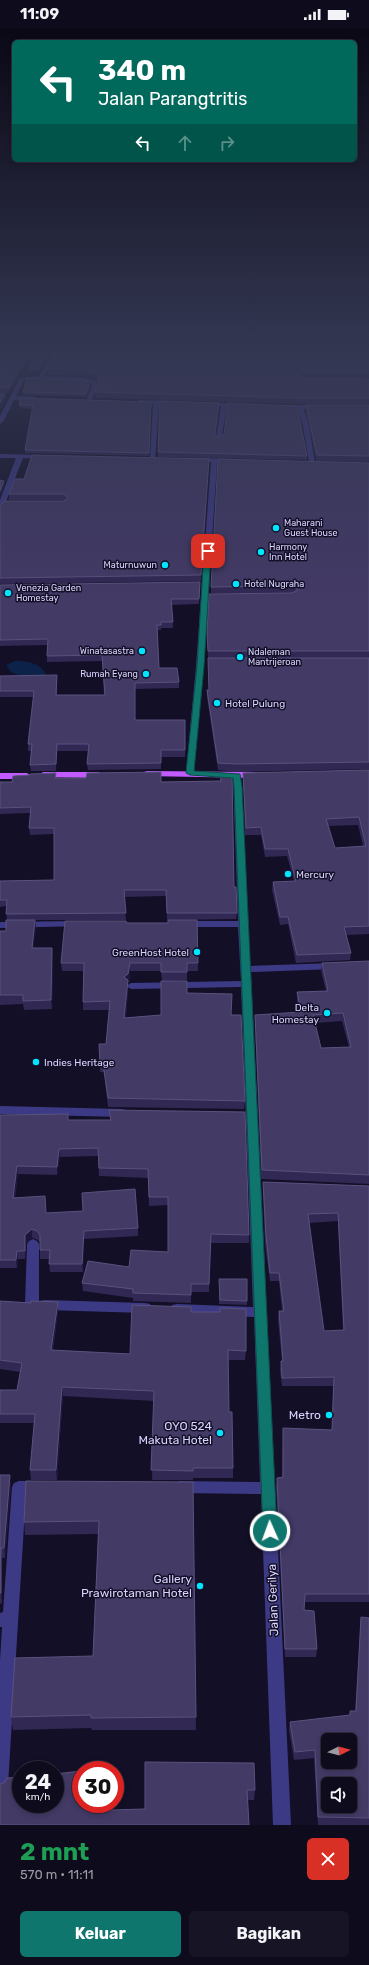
<!DOCTYPE html>
<html lang="id">
<head>
<meta charset="utf-8">
<style>
	body { margin:0; font-family:Rubik,sans-serif; background:#171425; color:#f1f3f6; height:100vh; display:flex; flex-direction:column; font-size:15px; white-space:nowrap }
	* { box-sizing:border-box; margin:0 }
	p { font-size:13px; color:#9b9ba3 }
	.icon { flex:none; width:22px; height:22px; fill:none; stroke:currentColor; stroke-width:2; stroke-linecap:round; stroke-linejoin:round }
	.map { position:relative; height:1797px; overflow:hidden }
	.sheet { display:flex; flex-direction:column; background:#0e0b1c; flex:1 }
	.sheet>* { flex:none }
	.top-card { position:absolute; left:12px; top:12px; width:345px; height:122px; border-radius:6px; box-shadow:0 2px 6px #0003,0 0 0 1px #2e2b3b; background:#00695c; color:#fff; overflow:hidden }
	.needle { width:26px; rotate:84deg }
	.controls { position:absolute; left:321px; top:1705px; display:grid; gap:8px }
	.controls a { display:grid; place-items:center; width:36px; height:36px; border-radius:6px; background:#0e0b1c; box-shadow:0 2px 6px #0003,0 0 0 1px #2e2b3b; font-size:20px }
	.speed { position:absolute; left:12px; top:1733px; display:flex; gap:8px; font-size:20px; font-weight:700; text-align:center }
	.speed>* { display:grid; place-content:center; width:52px; height:52px; border-radius:50%; background:#0e0b1c; box-shadow:0 2px 6px #0003,0 0 0 1px #2e2b3b; line-height:1 }
	.speed small { font-size:10px; font-weight:400 }
	.speed .limit { border:6px solid #d22; background:#fff; color:#111 }
	.pin { position:absolute; display:grid; place-items:center; width:34px; height:34px; color:#fff; margin:-17px; border-radius:8px; box-shadow:0 2px 6px #0006 }
	.me { position:absolute; width:44px; margin:-22px; rotate:358deg; stroke-linejoin:round; filter:drop-shadow(0 0 3px #0008) }
	.turn { display:flex; align-items:center; gap:14px; height:84px; padding:0 20px; font-size:18px }
	.turn .icon { width:52px; height:52px; stroke-width:2.5 }
	.turn b { display:block; font-size:28px; line-height:34px }
	.lanes { display:flex; align-items:center; height:38px; padding:0 20px; background:#0003; justify-content:center; gap:20px; direction:ltr }
	.lanes .off { opacity:.35 }
	.round { display:grid; place-items:center; flex:none; width:42px; height:42px; border-radius:6px; background:#171425 }
	.headline { display:flex; align-items:center; justify-content:space-between; height:68px; padding:0 20px }
	h1 { font-size:24px; font-weight:700; line-height:30px; color:#1e9e55 }
	.action { display:flex; gap:8px; margin-top:auto; padding:8px 20px }
	.action a { flex:1; height:46px; border-radius:6px; background:#0f766e; color:#fff; font-size:16px; font-weight:700; line-height:46px; text-align:center }
	.action a+a { background:#171425; color:#f1f3f6 }
	.status { display:flex; justify-content:space-between; align-items:center; height:28px; padding:0 20px; background:#0e0b1c; direction:ltr }
	.status svg { height:11px; fill:currentColor }
	.map>svg:first-child { display:block }
	.water { fill:#0c2248 }
	.lines { fill:none; stroke-linecap:round; stroke-linejoin:round }
	.minor { fill:#3d3a85; fill-rule:evenodd }
	.major { fill:#c25bff; fill-rule:evenodd }
	.wall { fill:#312854; fill-rule:evenodd }
	.shaded-wall { fill:#1d163a }
	.building { fill:#433a66; stroke:#5a527e; fill-rule:evenodd }
	.route { fill:#0f766e; stroke:#0a4d48 }
	.poi-dot { fill:#00e5ff; stroke:#130f26; stroke-width:1.5 }
	.labels { text-anchor:middle; stroke-width:3; stroke-linejoin:round; paint-order:stroke }
	.far-poi-label { font-size:9px; fill:#d9d4ff; stroke:#130f26; text-anchor:start }
	.poi-label { font-size:10px; fill:#d9d4ff; stroke:#130f26; text-anchor:start }
	.near-poi-label { font-size:12px; fill:#d9d4ff; stroke:#130f26; text-anchor:end }
	.near-street-label { font-size:12px; fill:#d9d4ff; stroke:#130f26 }
</style>
</head>
<body>
<div class="status"><b>11:09</b><svg viewBox="0 0 49 12"><path d="M0 12V9h3v3zM5 12V6h3v6zM10 12V3h3v9zM15 12V0h3v12zM26 1h20v11H26zM47 4h2v5h-2z"/></svg></div>
<div class="map">
<svg width="369" height="1797" viewBox="0 0 369 1797">
	<rect width="100%" height="100%" fill="#130f26"/>
	<path class="water" d="M15 633C26 633 42 635 46 647L45 650 32 653 11 644 6 637Z"/>
	<g class="lines">
		<g class="minor">
			<path d="M54 323 59 324 44 348 83 349 96 353 98 358 91 374 86 373 92 358 91 355C72 350 44 350 24 352L16 368 35 369 38 371 35 373 14 372 3 394 0 396V388L20 350 39 348Z"/>
			<path d="M139 372 173 373 176 375 173 377 159 376 155 432 150 431 153 376 137 375 136 374Z"/>
			<path d="M205 375H241L244 377 241 379 227 378 221 412 216 411 221 378H207L205 377Z"/>
			<path d="M319 377 322 379 321 380 304 381 309 398 315 435 312 437 309 435 303 398 298 381H285L282 379 285 377Z"/>
			<path d="M0 426 45 427 48 429 45 431 23 430 3 481 0 483V472L16 430H0Z"/>
			<path d="M197 430 231 431 234 433 231 435 217 434 204 638 194 745 190 748 186 745 196 638 211 434 195 433 194 432Z"/>
			<path d="M237 745 241 748 250 938 334 935 339 938 334 941 251 944 291 1797H273L261 1466 180 1465 175 1463 173 1459 175 1455 180 1453 260 1454 254 1289 177 1286 172 1285 170 1281 172 1277 177 1276 253 1279 241 959 131 961 126 958 131 955 241 953 238 899H184L179 896 184 893H238L233 748Z"/>
			<path d="M78 893 82 894 83 896 82 898 0 900V894Z"/>
			<path d="M0 1078 122 1081 126 1082 128 1085 126 1088 122 1089 0 1086Z"/>
			<path d="M33 1211 37 1213 39 1216V1277L40 1273 45 1272 145 1275 150 1276 152 1280 150 1284 145 1285 45 1282 40 1281 38 1277 37 1281 32 1282 27 1281 25 1277 27 1216 29 1213Z"/>
			<path d="M19 1453H38L43 1455 45 1459 43 1463 38 1465H26L8 1757 6 1763 0 1765V1633L2 1599H0V1585L3 1584 12 1459 14 1455Z"/>
		</g>
		<g class="major">
			<path d="M147 743 255 744 259 747 255 750 144 748 143 746 144 744Z"/>
			<path d="M43 744H99L103 747 99 750 40 749 39 747Z"/>
			<path d="M0 745H27L31 748 27 751H0Z"/>
		</g>
	</g>
	<g class="wall">
		<path d="M0 323H50V326L38 347 29 348 31 333 28 331 9 365H0Z"/>
		<path d="M369 323V350H304L369 351V376H300L95 370V364L98 356 96 352 83 348 47 347 46 341Z"/>
		<path d="M90 358 86 369 23 367V364Z"/>
		<path d="M151 374 149 428 25 425V422L32 381 20 380 19 377Z"/>
		<path d="M219 375V379L215 407 218 410 307 428V432L158 429V424Z"/>
		<path d="M306 377H369V434L316 433 306 382Z"/>
		<path d="M209 431 201 553 0 556V477L64 473 65 472H9V466L24 451Z"/>
		<path d="M369 435V630H208L207 604 292 565H211V559Z"/>
		<path d="M200 554 199 576 172 577 173 600H161V602H157L159 640 179 654V660L135 661V692H185V729H161V741L88 742 87 736 88 723H57L56 743H31L30 737 31 723H28V716L34 669H0V671V648L57 653V667H104L102 633 47 634V617L0 618V557Z"/>
		<path d="M369 630V741L237 744 218 742 207 669V662Z"/>
		<path d="M369 742V906L346 907 351 925 350 932 296 935 288 896 280 897 272 862 273 854 294 853 287 828 265 829 261 807H245L243 745ZM358 797 363 818 335 820 329 798Z"/>
		<path d="M220 745 232 746 234 859 237 885 236 891 167 892 166 868 124 869 126 892H35L36 901 33 920H52L53 929 52 981 24 982 23 976 0 977V903H6L7 892 6 878 0 879V853L54 852V806L30 807 29 800 30 785 0 786V754H12L56 750 161 754 220 753Z"/>
		<path d="M197 892 198 943H187V952L162 953 161 943H130L129 955H128V961L126 990 161 987 187 965 231 987 245 1073 244 1081 108 1079 104 1044H100L99 1016H106L109 982H83V943H62L61 935 127 895H168Z"/>
		<path d="M369 933V1156L261 1151 255 995V987L299 985 297 972V964L326 963 321 943 322 935ZM342 993 349 1019 321 1020 315 995Z"/>
		<path d="M109 1082 249 1207V1215H211L209 1264H191V1275L133 1273V1270L83 1263 82 1255 129 1239 168 1224V1177L149 1178 148 1150 99 1148 98 1128 60 1129 57 1147 18 1146 15 1170 46 1185 138 1200V1208L84 1211 83 1244H50L49 1231H40V1214L38 1212 32 1210 26 1215 25 1231H18L17 1240H0V1087L69 1092H110Z"/>
		<path d="M263 1154 369 1158V1574H305L304 1582 317 1621 316 1629H285L276 1458 277 1450 282 1449 283 1400 332 1402 333 1358H282L280 1342 281 1333H282L278 1291 279 1283H282L279 1253H270L265 1215 263 1163ZM338 1193 343 1302 324 1303 309 1195Z"/>
		<path d="M219 1251 247 1273V1277L219 1276Z"/>
		<path d="M0 1273 31 1275 58 1274V1284L53 1322 130 1326 191 1284 246 1323 245 1332H228L229 1384 233 1440V1450H193V1452H152L154 1373 63 1368 57 1452H31L30 1442 34 1395H0V1362H17L20 1344 0 1341Z"/>
		<path d="M0 1447 11 1457 5 1530H2V1575L0 1576Z"/>
		<path d="M193 1454 196 1702H92L91 1700 13 1702 11 1689 93 1628 98 1506 25 1507 24 1494Z"/>
		<path d="M361 1589 369 1590V1797H318L314 1730 294 1732 289 1702 290 1694 350 1687V1683H355Z"/>
		<path d="M145 1734 255 1762 254 1772H248L249 1797 110 1782 145 1781Z"/>
	</g>
	<g class="shaded-wall">
		<path d="M49 323H50V326L38 347 29 348V342Z"/>
		<path d="M28 326V331L9 365V360Z"/>
		<path d="M304 344V350L300 352 301 347Z"/>
		<path d="M90 355V358L86 369V366Z"/>
		<path d="M5 366 6 372 0 381V375Z"/>
		<path d="M219 375V379L215 411V406Z"/>
		<path d="M209 431V436L201 553V547Z"/>
		<path d="M4 453V458L0 469V463Z"/>
		<path d="M57 716V723L56 743V736Z"/>
		<path d="M35 892 36 901 32 929V920Z"/>
		<path d="M52 920 53 929 52 981 51 972Z"/>
		<path d="M130 935V943L129 955H128V961L125 999 124 949Z"/>
		<path d="M59 1121 60 1129 57 1147V1139Z"/>
		<path d="M17 1138 18 1146 13 1178V1170Z"/>
		<path d="M32 1201V1210L26 1215 25 1231V1207Z"/>
		<path d="M84 1203V1211L83 1244 82 1236Z"/>
		<path d="M17 1223 18 1231 17 1240 16 1232Z"/>
		<path d="M58 1274V1284L51 1331V1322Z"/>
		<path d="M62 1359 63 1368 57 1452 56 1442Z"/>
		<path d="M10 1447 11 1457 5 1530 4 1520Z"/>
		<path d="M1 1520 2 1530V1575L1 1565Z"/>
	</g>
	<g class="building">
		<path d="M0 323H49L38 341 29 342 33 328 28 326 9 360 0 359Z"/>
		<path d="M57 323H369V344H304L301 347V350L369 351V370H300L95 364 99 353 96 346 83 342 46 341Z"/>
		<path d="M27 350 83 352 90 355 86 366 23 364Z"/>
		<path d="M0 366H5L0 375Z"/>
		<path d="M21 370 151 374 149 425 25 422 33 377H19Z"/>
		<path d="M160 373 219 375 215 406 218 410 224 406 228 375 297 378 307 428 158 424Z"/>
		<path d="M306 377H369V428L317 427Z"/>
		<path d="M32 427 209 431 201 547 0 550V477L5 473H64L68 470 64 466H9L15 451H24Z"/>
		<path d="M218 431 369 435V623H208L207 604 209 566 292 565 298 562 292 558 211 559Z"/>
		<path d="M0 452 4 453 0 463Z"/>
		<path d="M200 554 199 571H171L173 594H161V597H157L159 640H177L179 654 135 655V692H185V722H161V735L87 736 89 716H57L56 736 30 737 32 716H28L34 663H0V648L57 647 56 667H105L102 627 47 628 48 611 0 612V557Z"/>
		<path d="M208 630H369V734L237 736 218 735 207 662H209Z"/>
		<path d="M369 742V898L344 899 351 925 297 927 288 889H280L273 854 296 853 288 821H265L261 799 246 800 243 745ZM359 789 366 818 335 820 326 791Z"/>
		<path d="M161 744V754L221 753 220 745 232 746 234 859H236L237 885H167L166 862H124L126 885 6 886 7 872H0V853L54 852V800H29L31 779 0 780V754H12L13 748 30 747V746L56 745 55 750H86L87 745Z"/>
		<path d="M6 892H35L32 920H52L51 972 23 973V967H0V903H6Z"/>
		<path d="M168 892H197L198 935H187V944H161V935H130L128 946 124 949 128 952 124 990 161 987V953H187V965L232 966 231 987H241L245 1073 108 1070 103 1036H100L99 1016H106L110 973 83 974 84 935H61L65 893H126L127 895H168Z"/>
		<path d="M369 933V1147L262 1142 255 987 301 984 297 964 328 963 322 935ZM343 985 351 1019 321 1020 313 987Z"/>
		<path d="M109 1082 245 1084 249 1207 211 1206 209 1256H191V1267L133 1265V1261L82 1255 88 1233 129 1239 131 1222 168 1224V1169H149L148 1141 99 1140 98 1120 59 1121 57 1139 17 1138 13 1170 45 1168 46 1185 83 1183 82 1165 135 1161 138 1200 84 1203 82 1236H49L50 1222H40V1207L37 1203 32 1201 25 1207V1223H17L16 1232H0V1087L68 1086V1092H111Z"/>
		<path d="M263 1154 369 1158V1566H305L304 1582 314 1583 317 1621H285L277 1450 283 1449V1400L332 1402 334 1349 282 1350 281 1333H283L279 1283H284L279 1245H270L266 1207ZM338 1185 344 1302 324 1303 308 1186Z"/>
		<path d="M219 1251H247V1273L220 1272Z"/>
		<path d="M0 1273 31 1275V1273L58 1274 51 1322 130 1326 132 1277 191 1279V1284H220V1280L246 1281V1323L228 1322 229 1384H232L233 1440H193V1443L151 1442 154 1363 62 1359 56 1442H30L35 1386H0V1362H17L22 1335 0 1332Z"/>
		<path d="M0 1447H10L4 1520H1V1565H0Z"/>
		<path d="M26 1453 193 1454 196 1689 91 1690V1687L11 1689 15 1630 93 1628 99 1493 24 1494Z"/>
		<path d="M361 1589 369 1590V1790L318 1789 315 1722 295 1724 290 1694 350 1687V1683H356ZM328 1712H350V1734H328ZM328 1756H350V1778H328Z"/>
		<path d="M145 1734 254 1735 255 1762H247L249 1797H0V1756L5 1754 7 1750 21 1749V1776H55V1746L81 1743V1776H110V1782L145 1781Z"/>
		<path d="M108 1741V1742H95Z"/>
	</g>
	<linearGradient id="sky" x2="0" y2="1"><stop stop-color="#0a0815"/><stop offset="0.56" stop-color="#333752"/><stop offset="1" stop-color="#333752" stop-opacity="0"/></linearGradient>
	<rect width="369" height="575" fill="url(#sky)"/>
	<path class="route" d="M208 521 211 523 204 638 194 743 240 746 242 759 277 1503 275 1508 270 1509 265 1508 263 1503 234 759 233 750 190 747 186 745 197 638 204 523Z"/>
	<g class="poi-dot">
		<circle cx="276" cy="500" r="4"/>
		<circle cx="261" cy="524" r="4"/>
		<circle cx="165" cy="537" r="4"/>
		<circle cx="236" cy="556" r="4"/>
		<circle cx="8" cy="565" r="4"/>
		<circle cx="142" cy="623" r="4"/>
		<circle cx="240" cy="629" r="4"/>
		<circle cx="146" cy="646" r="4"/>
		<circle cx="217" cy="675" r="4"/>
		<circle cx="288" cy="846" r="4"/>
		<circle cx="197" cy="924" r="4"/>
		<circle cx="327" cy="985" r="4"/>
		<circle cx="36" cy="1034" r="4"/>
		<circle cx="329" cy="1387" r="4"/>
		<circle cx="220" cy="1405" r="4"/>
		<circle cx="200" cy="1558" r="4"/>
	</g>
	<g class="labels">
		<g class="far-poi-label">
			<text x="284" y="498">Maharani<tspan x="284" dy="10">Guest House</tspan></text>
			<text x="269" y="522">Harmony<tspan x="269" dy="10">Inn Hotel</tspan></text>
			<text x="157" y="540" text-anchor="end">Maturnuwun</text>
			<text x="244" y="559">Hotel Nugraha</text>
			<text x="16" y="563">Venezia Garden<tspan x="16" dy="10">Homestay</tspan></text>
			<text x="134" y="626" text-anchor="end">Winatasastra</text>
			<text x="248" y="627">Ndaleman<tspan x="248" dy="10">Mantrijeroan</tspan></text>
			<text x="138" y="649" text-anchor="end">Rumah Eyang</text>
		</g>
		<g class="poi-label">
			<text x="225" y="679">Hotel Pulung</text>
			<text x="296" y="850">Mercury</text>
			<text x="189" y="928" text-anchor="end">GreenHost Hotel</text>
			<text x="319" y="983" text-anchor="end">Delta<tspan x="319" dy="12">Homestay</tspan></text>
			<text x="44" y="1038">Indies Heritage</text>
		</g>
		<g class="near-poi-label">
			<text x="321" y="1391">Metro</text>
			<text x="212" y="1402">OYO 524<tspan x="212" dy="14">Makuta Hotel</tspan></text>
			<text x="192" y="1555">Gallery<tspan x="192" dy="14">Prawirotaman Hotel</tspan></text>
		</g>
		<g class="near-street-label">
			<text transform="translate(273 1572) rotate(-92)" y="4">Jalan Gerilya</text>
		</g>
	</g>
</svg>
<div class="controls">
<a><svg class="needle" viewBox="-14 -14 28 28"><path d="M0-13l5 13h-10z" fill="#e53935"/><path d="M0 13l5-13h-10z" fill="#9b9ba3"/></svg></a>
<a><svg class="icon" aria-label="sound" viewBox="0 0 24 24"><path d="M4 9h4l5-4v14l-5-4H4zM17 9q2 3 0 6"/></svg></a>
</div>
<div class="speed"><div>24<small>km/h</small></div><div class="limit">30</div></div>
<div class="pin" style="left:208px;top:523px;background:#d93025"><svg class="icon" aria-label="arrive" viewBox="0 0 24 24"><path d="M6 21V4h12l-3 4 3 4H6"/></svg></div>
<svg class="me" style="left:270px;top:1503px" viewBox="-20 -20 40 40"><circle r="17" fill="#0f766e" stroke="#fff" stroke-width="3"/><path d="M0-11L8 9 0 5-8 9z" fill="#fff"/></svg>
<div class="top-card">
<div class="turn"><svg class="icon" aria-label="left" viewBox="0 0 24 24"><path d="M17 20v-9H6M10 6l-5 5 5 5"/></svg><div><b>340 m</b>Jalan Parangtritis</div></div>
<div class="lanes"><svg class="icon" aria-label="left" viewBox="0 0 24 24"><path d="M17 20v-9H6M10 6l-5 5 5 5"/></svg><svg class="icon off" aria-label="ahead" viewBox="0 0 24 24"><path d="M12 20V5M6 11l6-6 6 6"/></svg><svg class="icon off" aria-label="right" viewBox="0 0 24 24"><path d="M7 20v-9h11M14 6l5 5-5 5"/></svg></div>
</div>
</div>
<section class="sheet">
<div class="headline"><div><h1>2 mnt</h1><p>570 m · 11:11</p></div><a class="round" style="background:#d93025;color:#fff"><svg class="icon" aria-label="close" viewBox="0 0 24 24"><path d="M6 6l12 12M18 6L6 18"/></svg></a></div>
<div class="action"><a>Keluar</a><a>Bagikan</a></div>
</section>
</body>
</html>
